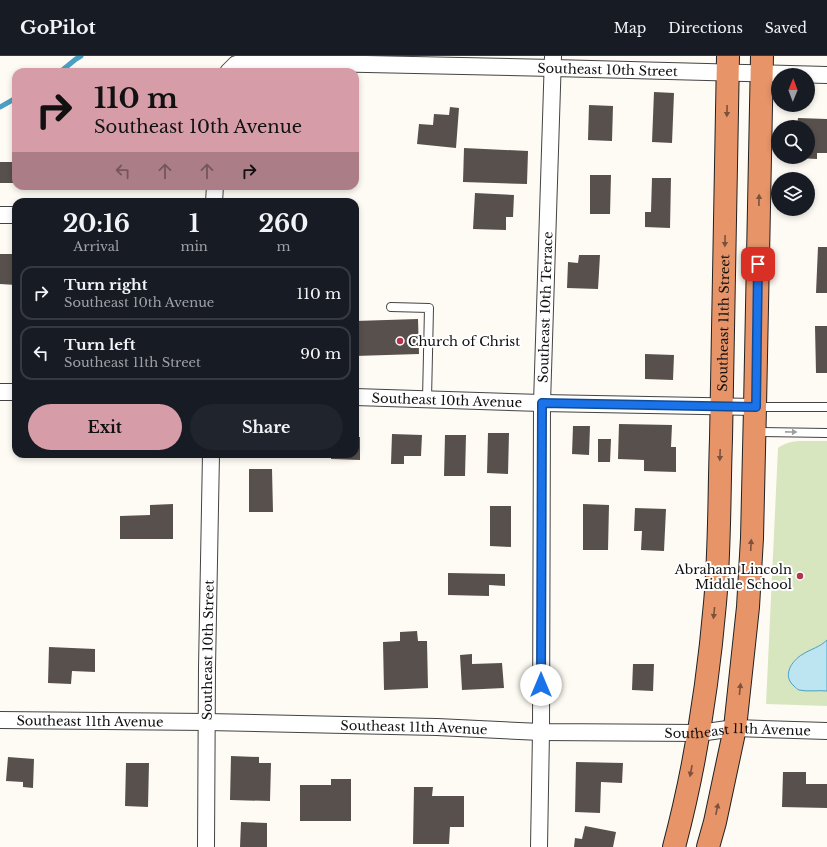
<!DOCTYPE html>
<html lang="en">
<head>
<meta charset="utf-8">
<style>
	body { margin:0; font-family:"Libre Baskerville",serif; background:#20242c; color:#f1f3f6; height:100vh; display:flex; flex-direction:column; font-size:15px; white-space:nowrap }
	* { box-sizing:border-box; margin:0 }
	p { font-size:13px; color:#9ea1a6 }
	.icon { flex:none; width:22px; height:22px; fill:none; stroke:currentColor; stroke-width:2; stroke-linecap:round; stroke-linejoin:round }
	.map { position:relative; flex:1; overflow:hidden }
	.drawer { position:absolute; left:12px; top:142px; width:347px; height:260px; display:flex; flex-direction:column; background:#171b24; border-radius:12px; box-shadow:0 2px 6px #0003 }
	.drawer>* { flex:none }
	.hud { position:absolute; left:12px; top:12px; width:347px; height:122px; border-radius:12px; box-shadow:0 2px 6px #0003; background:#d69da8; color:#111; overflow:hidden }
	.needle { width:26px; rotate:1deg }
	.controls { position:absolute; left:771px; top:12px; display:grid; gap:8px }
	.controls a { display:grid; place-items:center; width:44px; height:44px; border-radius:50%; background:#171b24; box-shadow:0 2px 6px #0003; font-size:20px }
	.pin { position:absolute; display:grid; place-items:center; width:34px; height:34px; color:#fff; margin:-17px; border-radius:8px; box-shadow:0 2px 6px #0006 }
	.me { position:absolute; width:44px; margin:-22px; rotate:0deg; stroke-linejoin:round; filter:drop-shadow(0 0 3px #0008) }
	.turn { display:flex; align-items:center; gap:14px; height:84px; padding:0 16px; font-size:18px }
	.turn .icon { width:52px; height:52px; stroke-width:2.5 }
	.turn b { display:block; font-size:28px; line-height:34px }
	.lanes { display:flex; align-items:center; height:38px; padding:0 16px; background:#0003; justify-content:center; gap:20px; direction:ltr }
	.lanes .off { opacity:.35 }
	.eta { display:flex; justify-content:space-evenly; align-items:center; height:68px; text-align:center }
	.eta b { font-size:24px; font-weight:800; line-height:28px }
	.button { display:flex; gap:8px; margin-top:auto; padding:8px 16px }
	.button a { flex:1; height:46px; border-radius:24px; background:#d69da8; color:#111; font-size:16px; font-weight:800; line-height:46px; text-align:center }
	.button a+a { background:#20242c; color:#f1f3f6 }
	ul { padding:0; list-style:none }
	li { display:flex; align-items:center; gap:12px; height:54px; margin:0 8px 6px; padding:0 8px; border:2px solid #363941; border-radius:12px }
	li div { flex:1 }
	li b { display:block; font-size:15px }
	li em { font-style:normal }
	header { display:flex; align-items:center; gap:24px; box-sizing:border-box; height:56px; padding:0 20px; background:#171b24; border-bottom:1px solid #363941 }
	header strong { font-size:19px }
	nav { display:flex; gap:22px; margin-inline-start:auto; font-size:14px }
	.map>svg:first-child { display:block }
	.green { fill:#d8e6c0 }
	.water { fill:#bde4f1; stroke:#4ba0c1 }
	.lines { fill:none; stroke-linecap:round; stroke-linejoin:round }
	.stream { stroke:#4ba0c1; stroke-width:5 }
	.building { fill:#58504d }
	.lane-casing { stroke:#434343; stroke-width:10 }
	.street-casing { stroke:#434343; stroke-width:18 }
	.highway-casing { stroke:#212121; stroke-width:24 }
	.lane { stroke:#fff; stroke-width:8 }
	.street { stroke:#fff; stroke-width:16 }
	.highway { stroke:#e79469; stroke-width:22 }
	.oneway { fill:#7c523c }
	.oneway2 { fill:#9f9f9f }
	.route-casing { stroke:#114b97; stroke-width:10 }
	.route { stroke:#1a73e8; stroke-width:7 }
	.poi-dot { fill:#b43449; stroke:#fff; stroke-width:1.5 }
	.labels { text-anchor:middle; stroke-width:4; stroke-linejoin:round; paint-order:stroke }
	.street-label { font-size:13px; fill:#101010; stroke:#fff }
	.poi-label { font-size:13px; fill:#101010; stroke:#fff; text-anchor:start }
</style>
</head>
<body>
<header>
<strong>GoPilot</strong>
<nav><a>Map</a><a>Directions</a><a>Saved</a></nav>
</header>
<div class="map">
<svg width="827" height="791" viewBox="0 0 827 791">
	<rect width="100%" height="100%" fill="#fefbf4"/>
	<path class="green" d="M798 385H827V650L766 648 778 392C785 387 790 386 798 385Z"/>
	<path class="water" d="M827 584V635C818 634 808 636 799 634 797 633 796 632 794 630 782 620 791 605 803 598 811 593 820 591 827 584Z"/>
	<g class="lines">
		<g class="stream">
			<path d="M60 16 76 3 81 0"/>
			<path d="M0 51 16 42"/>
		</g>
	</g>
	<g class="building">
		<path d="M654 36 674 37 672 87 652 86Z"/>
		<path d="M589 49 613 50 612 85 588 84Z"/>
		<path d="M450 51 459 52 456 92 417 88 419 68 433 69 434 58 449 59Z"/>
		<path d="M798 62 827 63V97H817V103L797 102V101H808V71H797Z"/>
		<path d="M464 92 528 95 527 128 463 126Z"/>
		<rect x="0" y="106" width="16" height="21"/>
		<path d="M590 119H611L610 158H590Z"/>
		<path d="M652 122H671L670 172 645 171V156H651Z"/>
		<path d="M475 137 514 139 513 161H506V174L473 173Z"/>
		<path d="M264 144 290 145V146H264Z"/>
		<path d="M818 191H827V237H816Z"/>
		<path d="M0 198H16V229L0 228Z"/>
		<path d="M579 199H600L598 233 567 232 568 206 578 207Z"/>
		<path d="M418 263 419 298 355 300V265Z"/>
		<path d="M815 270H827V317H816Z"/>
		<path d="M645 298 674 299 673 324 645 323Z"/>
		<path d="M619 368 672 369 671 391H676V416L644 415V404L618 403Z"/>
		<path d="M573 370H590L589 399 572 398Z"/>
		<path d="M488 377H509L508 418 487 417Z"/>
		<path d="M392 378 422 379 421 400H404V408H391Z"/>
		<path d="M445 379H466L465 420H444Z"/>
		<path d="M355 381H360V404L331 403V398H355Z"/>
		<path d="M598 383H611L610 406H598Z"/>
		<path d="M249 413H272L273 456H249Z"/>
		<path d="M173 448V483H120V460L150 459V449Z"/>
		<path d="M583 448 609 449 608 494H583Z"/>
		<path d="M490 450H511V491L490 490Z"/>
		<path d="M635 452 666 453 664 495 641 494 642 475H634Z"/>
		<path d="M448 517 505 518V530L489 529V540L448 539Z"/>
		<path d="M417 575 418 585H427L428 632 384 634 383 586 400 585V576Z"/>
		<path d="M49 591 95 593V616L72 615 71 628 48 627Z"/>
		<path d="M472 598V608L502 607 504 632 462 634 460 599Z"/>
		<path d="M633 608H654L653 635 632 634Z"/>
		<path d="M231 700 259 701V707H271L270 745 230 744Z"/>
		<path d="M8 701 34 703 33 732 23 731V726L6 725Z"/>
		<path d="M576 706 623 707 622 727 601 726 600 757 575 756Z"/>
		<path d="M126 707H149L148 751 125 750Z"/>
		<path d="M783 716H806V728H827V752L782 751Z"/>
		<path d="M331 723H351V765H300V729H331Z"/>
		<path d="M414 731H433L432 740H464V771H450L449 788H413Z"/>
		<path d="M241 766 267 767V791H240Z"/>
		<path d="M585 770 616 776 613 791H574L575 782 582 783Z"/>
	</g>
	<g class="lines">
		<g class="lane-casing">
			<g id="lane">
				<path d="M391 251 429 252 427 343"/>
				<path d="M756 351H827"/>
				<path d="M755 376 827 377"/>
			</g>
		</g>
		<g class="street-casing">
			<g id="street">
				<path id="s1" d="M228 16 236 8 272 6 553 12 827 19"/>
				<path d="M214 146 215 130"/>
				<path d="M0 159H16"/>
				<path d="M0 336H16"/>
				<path id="s2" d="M355 341 542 347 755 351"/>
				<path id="s3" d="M0 664 207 666 437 671 541 676 699 677 735 672 827 675"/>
				<path id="s4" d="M206 791 207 612 211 398"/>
				<path id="s5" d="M539 791 541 676 542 347 553 0"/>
			</g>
		</g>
		<g class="highway-casing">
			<g id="highway">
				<path id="s6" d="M674 791C695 712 708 628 715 547 720 493 719 438 721 383 724 256 725 128 728 0"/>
				<path d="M708 791 715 766 735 672 748 551 752 482 755 351 762 0"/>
			</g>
		</g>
		<use href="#lane" class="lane"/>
		<use href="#street" class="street"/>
		<use href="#highway" class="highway"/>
	</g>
	<defs><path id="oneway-solid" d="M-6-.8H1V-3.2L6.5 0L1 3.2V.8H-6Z"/></defs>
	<g class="oneway">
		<use href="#oneway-solid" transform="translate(727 55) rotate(91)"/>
		<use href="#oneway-solid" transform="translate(759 144) rotate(-89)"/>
		<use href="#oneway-solid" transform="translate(725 185) rotate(91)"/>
		<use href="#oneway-solid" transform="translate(720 399) rotate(92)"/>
		<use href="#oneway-solid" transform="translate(751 489) rotate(-87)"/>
		<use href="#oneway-solid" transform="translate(714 557) rotate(96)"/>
		<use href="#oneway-solid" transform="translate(740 633) rotate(-84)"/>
		<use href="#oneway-solid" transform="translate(691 715) rotate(101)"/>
		<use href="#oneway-solid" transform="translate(717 753) rotate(-78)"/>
	</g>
	<use class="oneway2" href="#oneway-solid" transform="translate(791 376) rotate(1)"/>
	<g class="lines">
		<g class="route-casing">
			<path id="route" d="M541 629 542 347 756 351 758 208"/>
		</g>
		<use href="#route" class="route"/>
	</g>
	<g class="poi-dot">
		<circle cx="400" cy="285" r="4"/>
		<circle cx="800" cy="520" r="4"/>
	</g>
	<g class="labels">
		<g class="street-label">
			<text dy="5" stroke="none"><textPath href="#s1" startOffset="383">Southeast 10th Street</textPath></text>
			<text dy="5" stroke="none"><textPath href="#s5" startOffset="540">Southeast 10th Terrace</textPath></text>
			<text dy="5" stroke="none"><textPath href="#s6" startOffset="528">Southeast 11th Street</textPath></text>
			<text dy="5" stroke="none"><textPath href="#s2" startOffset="92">Southeast 10th Avenue</textPath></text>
			<text dy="5" stroke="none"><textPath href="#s4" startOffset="197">Southeast 10th Street</textPath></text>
			<text dy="5" stroke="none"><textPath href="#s3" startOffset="90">Southeast 11th Avenue</textPath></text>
			<text dy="5" stroke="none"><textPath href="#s3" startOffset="414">Southeast 11th Avenue</textPath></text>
			<text dy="5" stroke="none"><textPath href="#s3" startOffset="738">Southeast 11th Avenue</textPath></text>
		</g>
		<g class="poi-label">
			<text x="408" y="290">Church of Christ</text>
			<text x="792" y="518" text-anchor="end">Abraham Lincoln<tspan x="792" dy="15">Middle School</tspan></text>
		</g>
	</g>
</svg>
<div class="controls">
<a><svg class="needle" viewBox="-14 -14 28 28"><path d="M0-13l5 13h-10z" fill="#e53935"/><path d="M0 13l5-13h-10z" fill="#9ea1a6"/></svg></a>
<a><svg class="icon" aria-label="search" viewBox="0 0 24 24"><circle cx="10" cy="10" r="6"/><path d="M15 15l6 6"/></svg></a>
<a><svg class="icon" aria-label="layers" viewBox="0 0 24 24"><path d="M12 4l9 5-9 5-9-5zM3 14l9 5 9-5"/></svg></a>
</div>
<div class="pin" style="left:758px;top:208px;background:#d93025"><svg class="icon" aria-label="arrive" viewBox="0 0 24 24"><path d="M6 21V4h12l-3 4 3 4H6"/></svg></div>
<svg class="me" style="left:541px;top:629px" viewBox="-20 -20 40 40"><circle r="19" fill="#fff"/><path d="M0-13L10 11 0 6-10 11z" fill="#1a73e8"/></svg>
<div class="hud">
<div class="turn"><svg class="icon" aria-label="right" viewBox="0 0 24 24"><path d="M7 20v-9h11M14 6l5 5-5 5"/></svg><div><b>110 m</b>Southeast 10th Avenue</div></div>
<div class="lanes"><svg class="icon off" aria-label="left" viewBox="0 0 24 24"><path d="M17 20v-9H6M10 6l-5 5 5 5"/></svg><svg class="icon off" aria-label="ahead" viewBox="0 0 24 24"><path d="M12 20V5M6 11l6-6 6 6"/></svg><svg class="icon off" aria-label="ahead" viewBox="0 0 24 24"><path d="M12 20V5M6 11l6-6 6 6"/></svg><svg class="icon" aria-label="right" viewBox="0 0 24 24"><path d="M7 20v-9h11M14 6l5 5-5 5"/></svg></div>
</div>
<section class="drawer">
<div class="eta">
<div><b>20:16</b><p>Arrival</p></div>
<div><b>1</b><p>min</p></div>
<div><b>260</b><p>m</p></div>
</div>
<ul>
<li><svg class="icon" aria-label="right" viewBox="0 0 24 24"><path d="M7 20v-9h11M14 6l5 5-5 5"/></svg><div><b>Turn right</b><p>Southeast 10th Avenue</p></div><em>110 m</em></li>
<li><svg class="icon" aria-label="left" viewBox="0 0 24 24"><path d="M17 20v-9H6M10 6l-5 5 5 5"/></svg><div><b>Turn left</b><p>Southeast 11th Street</p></div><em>90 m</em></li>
</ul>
<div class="button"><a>Exit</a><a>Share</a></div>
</section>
</div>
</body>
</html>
